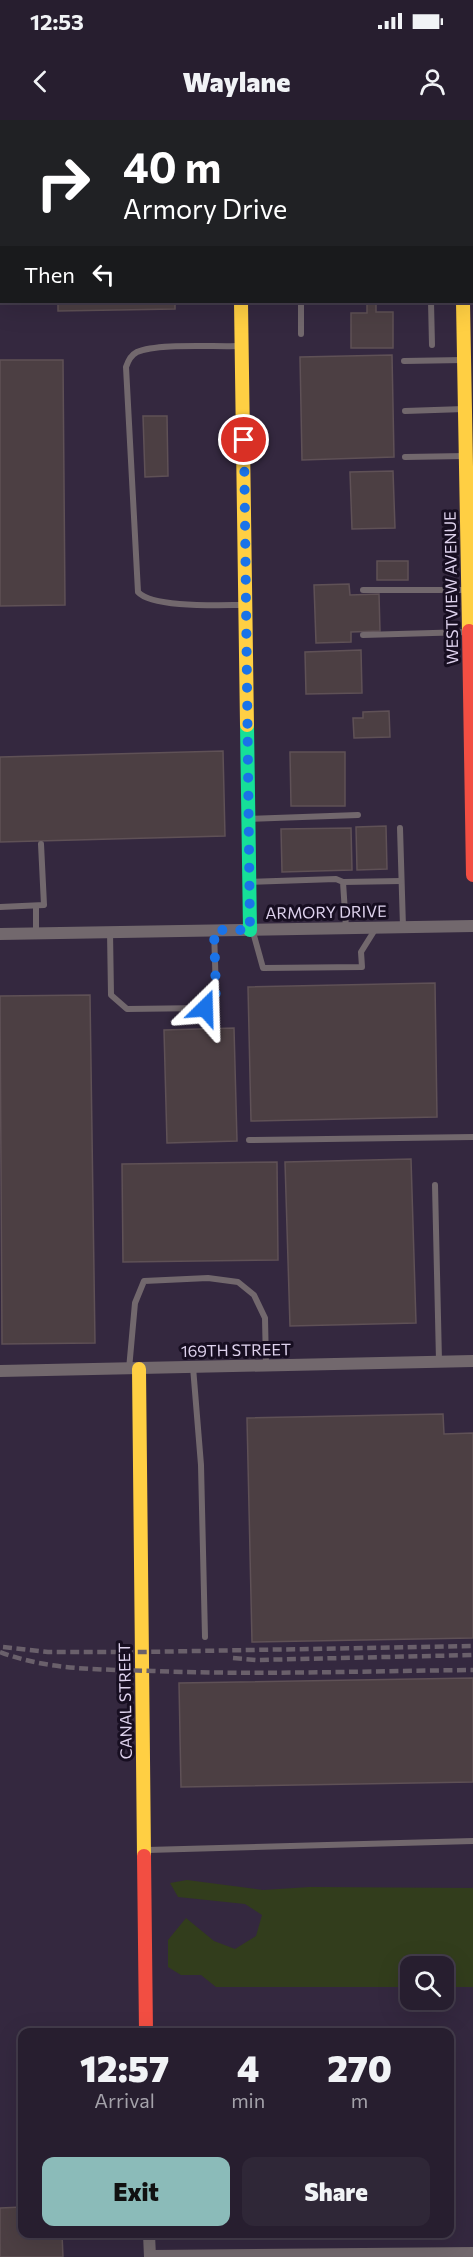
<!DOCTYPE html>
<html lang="en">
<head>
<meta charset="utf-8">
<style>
	body { margin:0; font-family:Commissioner,sans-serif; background:#2f2737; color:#f1f3f6; height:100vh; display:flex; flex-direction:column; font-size:22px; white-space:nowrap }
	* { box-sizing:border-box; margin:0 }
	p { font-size:20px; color:#a4a2aa }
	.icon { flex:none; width:33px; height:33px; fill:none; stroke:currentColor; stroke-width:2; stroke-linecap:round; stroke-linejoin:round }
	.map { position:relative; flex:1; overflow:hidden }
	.drawer { position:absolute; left:18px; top:1908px; width:436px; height:210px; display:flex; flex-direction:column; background:#271e2f; border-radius:12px; box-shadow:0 6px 24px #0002,0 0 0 2px #433c4b }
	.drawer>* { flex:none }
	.guide { position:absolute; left:0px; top:0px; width:474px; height:183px; box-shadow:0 6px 24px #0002,0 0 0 2px #433c4b; background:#202124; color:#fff; overflow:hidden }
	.buttons { position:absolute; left:400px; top:1836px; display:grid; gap:12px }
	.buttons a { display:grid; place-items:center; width:54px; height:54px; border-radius:12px; background:#271e2f; box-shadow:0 6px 24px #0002,0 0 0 2px #433c4b; font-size:30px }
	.pin { position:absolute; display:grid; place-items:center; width:51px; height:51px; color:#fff; margin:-26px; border:3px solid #fff; border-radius:50%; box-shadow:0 2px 6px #0007 }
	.me { position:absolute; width:66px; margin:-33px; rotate:22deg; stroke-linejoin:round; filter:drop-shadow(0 0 4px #0008) }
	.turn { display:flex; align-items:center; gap:21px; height:126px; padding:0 24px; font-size:27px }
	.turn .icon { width:78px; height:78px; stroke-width:2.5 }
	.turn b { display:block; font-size:42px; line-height:51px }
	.then { display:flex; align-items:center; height:57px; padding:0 24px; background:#0003; gap:12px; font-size:22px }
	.eta { display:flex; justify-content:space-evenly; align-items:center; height:102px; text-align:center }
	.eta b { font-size:36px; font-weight:800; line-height:42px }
	.button { display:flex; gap:12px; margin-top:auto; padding:12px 24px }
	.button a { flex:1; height:69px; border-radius:12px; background:#8bbbb9; color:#111; font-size:24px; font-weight:800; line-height:69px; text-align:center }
	.button a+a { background:#2f2737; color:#f1f3f6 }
	.status { display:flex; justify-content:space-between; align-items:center; height:42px; padding:0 30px; background:#271e2f; direction:ltr }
	.status svg { height:16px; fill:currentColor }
	header { display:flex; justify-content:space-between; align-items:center; height:78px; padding:0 24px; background:#271e2f; font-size:27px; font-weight:800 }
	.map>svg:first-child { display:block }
	.green { fill:#323d1c }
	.building { fill:#4c3f43; stroke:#5f5156; stroke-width:1.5 }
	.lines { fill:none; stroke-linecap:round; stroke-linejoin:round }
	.lane { stroke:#72686d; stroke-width:6 }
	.street { stroke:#72686d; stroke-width:12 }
	.fast { stroke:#16e098; stroke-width:14 }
	.slow { stroke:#ffcf43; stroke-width:14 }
	.jam { stroke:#f24e42; stroke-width:14 }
	.rail { stroke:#6a606b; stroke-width:4.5; stroke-dasharray:9 4.5; stroke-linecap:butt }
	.route { stroke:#1a73e8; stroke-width:10; stroke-dasharray:0 18 }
	.labels { text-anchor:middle; stroke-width:6; stroke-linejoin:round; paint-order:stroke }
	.street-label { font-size:16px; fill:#ded2ed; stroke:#170e21 }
</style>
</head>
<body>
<div class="status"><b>12:53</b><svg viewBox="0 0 49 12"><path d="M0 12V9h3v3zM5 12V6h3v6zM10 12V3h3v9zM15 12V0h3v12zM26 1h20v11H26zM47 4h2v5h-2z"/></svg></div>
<header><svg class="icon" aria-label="back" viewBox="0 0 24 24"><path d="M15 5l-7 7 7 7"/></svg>Waylane<svg class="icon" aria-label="person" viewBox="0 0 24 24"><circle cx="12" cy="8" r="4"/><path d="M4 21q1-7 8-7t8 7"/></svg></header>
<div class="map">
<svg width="473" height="2137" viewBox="0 0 473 2137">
	<rect width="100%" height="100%" fill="#34283f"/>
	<path class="green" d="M187 1760 263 1770 310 1767 473 1768V1867H444V1846H411V1867H216L201 1855H181L168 1847V1820L186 1798 214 1821 235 1829 256 1816 262 1795 245 1784 178 1777 170 1763Z"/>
	<g class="building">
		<rect x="8" y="0" width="164" height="2"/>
		<path d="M58 182H175V189L58 191Z"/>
		<path d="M367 182H376V192H393V228H351V193H367Z"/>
		<path d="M392 235 394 337 302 340 300 237Z"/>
		<path d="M0 240H63L65 485 0 486Z"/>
		<path d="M143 296H167L168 356 145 357Z"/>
		<path d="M393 351 395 408 352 409 350 352Z"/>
		<rect x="377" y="441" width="31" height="19"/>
		<path d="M349 464 350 475 379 474 380 511 351 512V522L316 523 314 465Z"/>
		<path d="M361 530 362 573 306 574 305 532Z"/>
		<path d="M389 591 390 617 354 618 353 598H363V592Z"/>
		<path d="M223 631 225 716 0 722V637Z"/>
		<path d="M290 632H345V686H291Z"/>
		<path d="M386 706 387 749 357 750 356 707Z"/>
		<path d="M351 708 352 750 282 752 281 709Z"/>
		<path d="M435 863 437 997 251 1001 248 867Z"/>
		<path d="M90 875 95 1223 2 1224 0 876Z"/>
		<path d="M234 908 237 1021 167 1023 164 910Z"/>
		<path d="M411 1039 416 1203 290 1206 285 1042Z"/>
		<path d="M277 1042 278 1140 123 1142 122 1044Z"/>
		<path d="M443 1294 444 1314 473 1313V1518L252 1522 247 1298Z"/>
		<path d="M473 1558V1662L181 1667 179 1563Z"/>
		<path d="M22 2087V2114H62L63 2137H0V2088Z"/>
	</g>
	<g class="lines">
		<g class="lane">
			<path d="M200 0V2"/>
			<path d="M301 182V214"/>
			<path d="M431 182 432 225"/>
			<path d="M238 226C214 227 157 223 137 232 131 235 128 241 126 247L138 472C152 488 220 485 243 485"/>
			<path d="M404 241 463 240"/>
			<path d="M405 291 464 289"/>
			<path d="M405 337 465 336"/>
			<path d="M363 470H467"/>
			<path d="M363 515 468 512"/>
			<path d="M250 699 358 695"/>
			<path d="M400 708 403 807"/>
			<path d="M250 762 336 759 343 762 346 808"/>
			<path d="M343 762 401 761"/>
			<path d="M36 786V813"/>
			<path d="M0 787 44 785 41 724"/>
			<path d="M110 812 111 875 127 889 205 888 216 873 214 810"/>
			<path d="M253 812 263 848 362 847 361 832 376 808"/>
			<path d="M249 1020 473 1017"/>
			<path d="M435 1065 439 1241"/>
			<path d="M193 1247 201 1345 205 1517"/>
			<path d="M129 1249 135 1183 144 1161 208 1158 238 1162 254 1175 265 1198 266 1245"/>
			<path d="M147 1730 473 1721"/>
		</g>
		<g class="street">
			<path d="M236 0V2"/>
			<path d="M459 0V2"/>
			<path d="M0 814 473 806"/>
			<path d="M0 1251 473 1241"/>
			<path d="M149 2114 150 2137"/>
			<path d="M150 2136 473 2133"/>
		</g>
		<path class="fast" d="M247 605 250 810"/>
		<g class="slow">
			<path d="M241 182 247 605"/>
			<path d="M463 182 469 511"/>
			<path d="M139 1249 144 1736"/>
		</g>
		<g class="jam">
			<path d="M469 511 473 755"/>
			<path d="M144 1736 146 1912"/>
		</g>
		<g class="rail">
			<path d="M3 1527 48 1532H141L473 1526"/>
			<path d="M0 1532C50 1551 101 1549 153 1551 260 1555 366 1551 473 1550"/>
			<path d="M233 1538 256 1540 473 1535"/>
		</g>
	</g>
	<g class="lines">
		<path class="route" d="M205 888 216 873 214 810H250L244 320"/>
	</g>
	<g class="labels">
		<g class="street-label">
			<text transform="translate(451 468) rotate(-91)" y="6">WESTVIEW AVENUE</text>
			<text transform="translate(326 792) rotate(-1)" y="6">ARMORY DRIVE</text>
			<text transform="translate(236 1230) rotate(-1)" y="6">169TH STREET</text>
			<text transform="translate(125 1581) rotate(-91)" y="6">CANAL STREET</text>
		</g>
	</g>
</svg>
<div class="buttons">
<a><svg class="icon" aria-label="search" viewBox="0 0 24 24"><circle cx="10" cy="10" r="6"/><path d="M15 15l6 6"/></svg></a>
</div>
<div class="pin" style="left:244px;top:320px;background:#d93025"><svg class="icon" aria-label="arrive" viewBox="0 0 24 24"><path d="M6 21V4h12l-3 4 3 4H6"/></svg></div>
<svg class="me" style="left:205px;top:888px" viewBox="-20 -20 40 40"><path d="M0-17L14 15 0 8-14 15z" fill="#1a73e8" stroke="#fff" stroke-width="4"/></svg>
<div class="guide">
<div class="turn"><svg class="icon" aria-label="right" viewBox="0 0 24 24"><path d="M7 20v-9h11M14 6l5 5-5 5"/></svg><div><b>40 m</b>Armory Drive</div></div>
<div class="then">Then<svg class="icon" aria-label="left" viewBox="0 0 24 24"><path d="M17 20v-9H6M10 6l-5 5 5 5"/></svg></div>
</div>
<section class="drawer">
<div class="eta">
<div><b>12:57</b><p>Arrival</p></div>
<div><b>4</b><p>min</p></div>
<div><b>270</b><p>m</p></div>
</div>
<div class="button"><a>Exit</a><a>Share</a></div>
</section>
</div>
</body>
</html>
